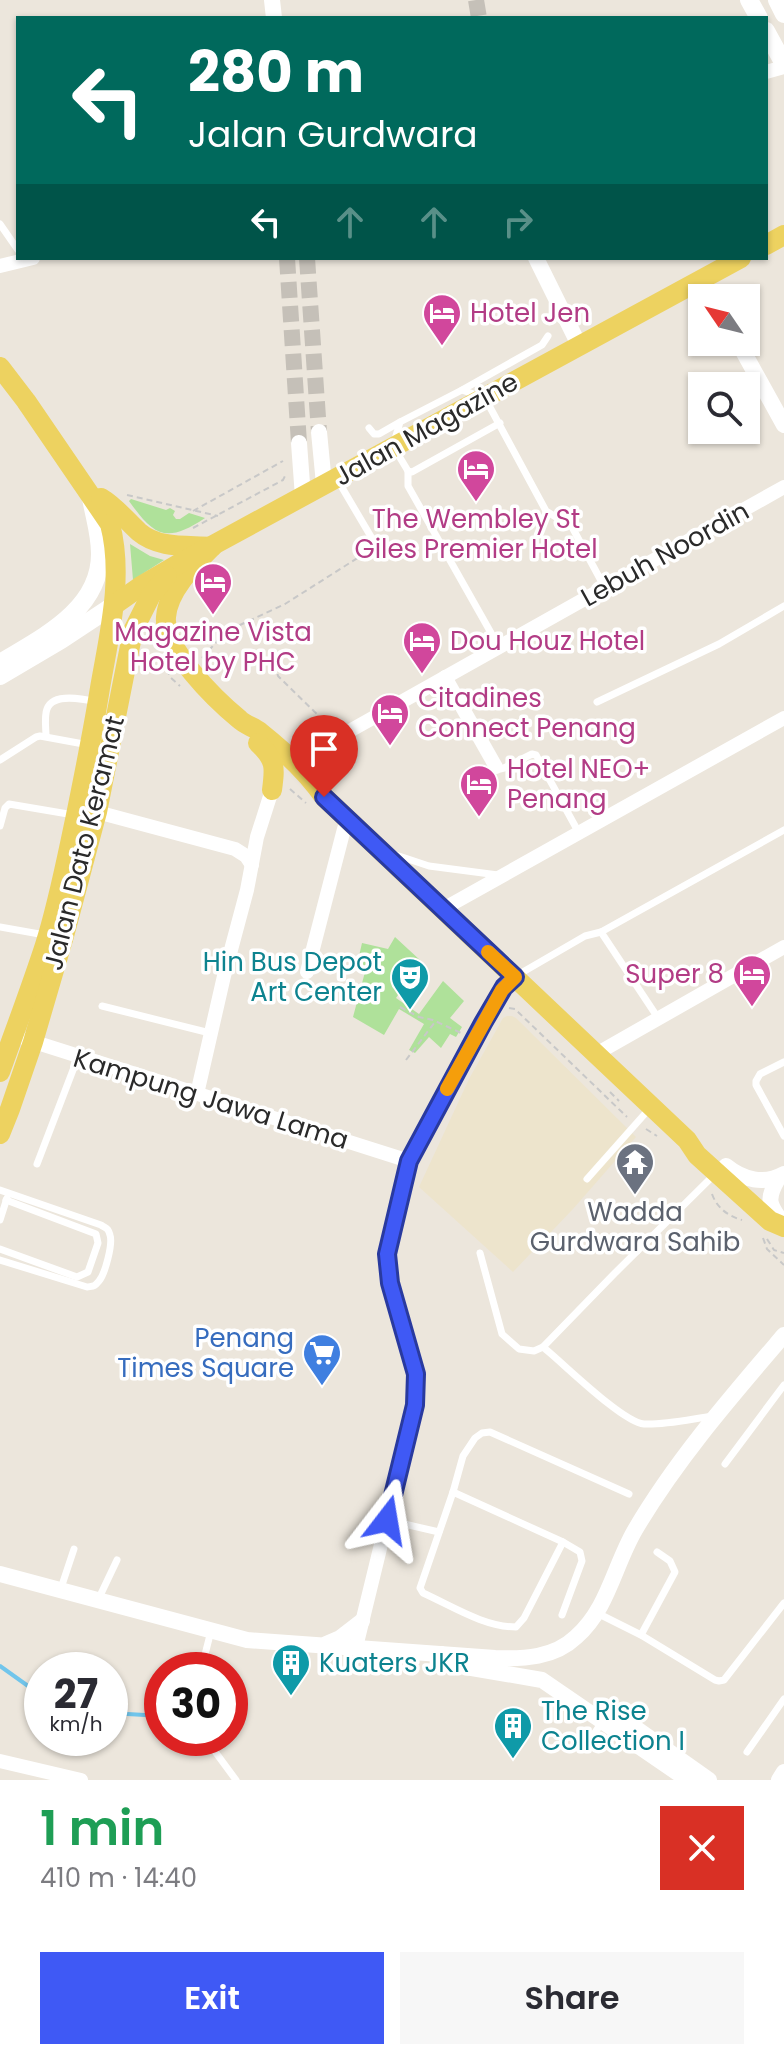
<!DOCTYPE html>
<html lang="en">
<head>
<meta charset="utf-8">
<style>
	body { margin:0; font-family:Poppins,sans-serif; background:#f7f7f7; color:#2b2b33; height:100vh; display:flex; flex-direction:column; font-size:30px; white-space:nowrap }
	* { box-sizing:border-box; margin:0 }
	p { font-size:26px; color:#7c7c81 }
	.icon { flex:none; width:44px; height:44px; fill:none; stroke:currentColor; stroke-width:2; stroke-linecap:round; stroke-linejoin:round }
	.map { position:relative; height:1780px; overflow:hidden }
	.details { display:flex; flex-direction:column; background:#fff; flex:1 }
	.details>* { flex:none }
	.banner { position:absolute; left:16px; top:16px; width:752px; height:244px; border-radius:0px; box-shadow:0 2px 6px #0004; background:#00695c; color:#fff; overflow:hidden }
	.needle { width:52px; rotate:305deg }
	.controls { position:absolute; left:688px; top:284px; display:grid; gap:16px }
	.controls a { display:grid; place-items:center; width:72px; height:72px; border-radius:0px; background:#fff; box-shadow:0 2px 6px #0004; font-size:40px }
	.speed { position:absolute; left:24px; top:1652px; display:flex; gap:16px; font-size:40px; font-weight:700; text-align:center }
	.speed>* { display:grid; place-content:center; width:104px; height:104px; border-radius:50%; background:#fff; box-shadow:0 2px 6px #0004; line-height:1 }
	.speed small { font-size:20px; font-weight:400 }
	.speed .limit { border:12px solid #d22; background:#fff; color:#111 }
	.pin { position:absolute; display:grid; place-items:center; width:68px; height:68px; color:#fff; margin:-82px -34px; border-radius:50% 50% 50% 0; rotate:-45deg; box-shadow:0 0 8px #0007 }
	.pin .icon { rotate:45deg }
	.me { position:absolute; width:88px; margin:-44px; rotate:14deg; stroke-linejoin:round; filter:drop-shadow(0 0 6px #0008) }
	.turn { display:flex; align-items:center; gap:28px; height:168px; padding:0 40px; font-size:36px }
	.turn .icon { width:104px; height:104px; stroke-width:2.5 }
	.turn b { display:block; font-size:56px; line-height:68px }
	.lanes { display:flex; align-items:center; height:76px; padding:0 40px; background:#0003; justify-content:center; gap:40px; direction:ltr }
	.lanes .off { opacity:.35 }
	.round { display:grid; place-items:center; flex:none; width:84px; height:84px; border-radius:0px; background:#f7f7f7 }
	.head { display:flex; align-items:center; justify-content:space-between; height:136px; padding:0 40px }
	h1 { font-size:48px; font-weight:600; line-height:60px; color:#1e9e55 }
	.action { display:flex; gap:16px; margin-top:auto; padding:16px 40px }
	.action a { flex:1; height:92px; border-radius:0px; background:#3f59f5; color:#fff; font-size:32px; font-weight:600; line-height:92px; text-align:center }
	.action a+a { background:#f7f7f7; color:#2b2b33 }
	.map>svg:first-child { display:block }
	.education { fill:#ede4cc }
	.green { fill:#afe19a }
	.lines { fill:none; stroke-linecap:round; stroke-linejoin:round }
	.stream { stroke:#71c5eb; stroke-width:4 }
	.tertiary-tunnel { stroke:#c5c0b8; stroke-width:16; stroke-dasharray:16 8; stroke-linecap:butt }
	.path { stroke:#c8c8c8; stroke-width:2; stroke-dasharray:6 4; stroke-linecap:butt }
	.service { stroke:#fff; stroke-width:7 }
	.minor { stroke:#fff; stroke-width:14 }
	.tertiary { stroke:#fff; stroke-width:16 }
	.secondary { stroke:#fff; stroke-width:18 }
	.primary { stroke:#edd260; stroke-width:20 }
	.route-casing { stroke:#293a9f; stroke-width:20 }
	.route { stroke:#3f59f5; stroke-width:14 }
	.slow { stroke:#f59e0b; stroke-width:14 }
	.labels { text-anchor:middle; stroke-width:7; stroke-linejoin:round; paint-order:stroke }
	.hotel-label { font-size:26px; fill:#b23c85; stroke:#fff; text-anchor:start }
	.street-label { font-size:26px; fill:#2a2a2a; stroke:#fff }
	.culture-label { font-size:26px; fill:#0d838f; stroke:#fff; text-anchor:start }
	.worship-label { font-size:26px; fill:#5b616d; stroke:#fff }
	.shop-label { font-size:26px; fill:#366cbe; stroke:#fff; text-anchor:end }
</style>
</head>
<body>
<div class="map">
<svg width="784" height="1780" viewBox="0 0 784 1780">
	<rect width="100%" height="100%" fill="#ece6dc"/>
	<path class="education" d="M507 1016H512L516 1018 636 1137 573 1209 513 1272 419 1187 469 1079 503 1018Z"/>
	<g class="green">
		<path d="M131 499 166 510 170 508 175 511 173 515 176 519H180L189 513 205 518C166 544 154 536 129 501Z"/>
		<path d="M130 544 150 556 164 560 133 580Z"/>
		<path d="M395 937 421 961 396 998 419 1014 443 981 464 1001 450 1018 462 1027 456 1037 450 1034 441 1048 429 1037 415 1053 409 1050 424 1024 399 1009 384 1035 353 1017 365 972 356 969 362 943 388 949Z"/>
	</g>
	<g class="lines">
		<g class="stream">
			<path d="M0 1666 42 1696"/>
			<path d="M110 1713 162 1716"/>
		</g>
		<g class="tertiary-tunnel">
			<path d="M476 0 479 18"/>
			<path d="M287 258 299 443"/>
			<path d="M307 258 319 432"/>
		</g>
		<g class="path">
			<path d="M127 495 218 516"/>
			<path d="M193 511 283 461"/>
			<path d="M193 528 283 480 286 474"/>
			<path d="M283 656 276 668 278 676 323 720 329 728"/>
			<path d="M202 658 219 639 240 625 285 604 367 552"/>
			<path d="M167 669 170 677 180 686"/>
			<path d="M290 789 306 803"/>
			<path d="M400 1007 419 1017 433 1020 461 1033"/>
			<path d="M509 1008 515 1009 627 1117"/>
			<path d="M406 1060 435 1022"/>
			<path d="M610 1092 619 1101"/>
			<path d="M646 1129 657 1136"/>
			<path d="M712 1194C717 1208 728 1216 742 1220"/>
			<path d="M763 1238 767 1249 784 1265"/>
			<path d="M767 1239 774 1250 784 1253"/>
		</g>
		<g class="service">
			<path d="M0 224 18 250"/>
			<path d="M462 390 542 345 548 336"/>
			<path d="M500 423 412 472 408 471 393 446 400 422 462 390 485 398 546 511 572 527 605 588"/>
			<path d="M369 428 374 434H379L400 422"/>
			<path d="M408 471V486L499 647"/>
			<path d="M337 479 380 552"/>
			<path d="M597 702 719 644 784 606"/>
			<path d="M46 736C46 729 44 716 47 709 53 692 84 699 97 702"/>
			<path d="M0 760 36 737 40 736 89 745"/>
			<path d="M496 767 500 769 504 768 532 754 536 755 579 833"/>
			<path d="M0 826 5 808 9 804 74 815"/>
			<path d="M393 854 429 866 498 875"/>
			<path d="M0 927 45 935"/>
			<path d="M601 932 658 1018"/>
			<path d="M516 976 585 936 601 932 784 830"/>
			<path d="M102 1006 210 1033"/>
			<path d="M784 1062 760 1074 756 1081V1085L784 1136"/>
			<path d="M37 1164 78 1057"/>
			<path d="M587 1179 650 1108"/>
			<path d="M0 1190 101 1225C107 1229 108 1228 110 1235 113 1244 105 1274 99 1281 94 1287 94 1286 87 1287L0 1260"/>
			<path d="M0 1220 7 1198"/>
			<path d="M0 1249 77 1277 88 1272 98 1243 96 1234 6 1200"/>
			<path d="M480 1253 502 1334 519 1349 534 1351 543 1347 614 1274 714 1175"/>
			<path d="M543 1347C563 1363 622 1422 644 1424 666 1425 691 1419 713 1416"/>
			<path d="M725 1464 784 1385"/>
			<path d="M453 1492 563 1542 580 1552 582 1561 562 1615"/>
			<path d="M387 1520 439 1532"/>
			<path d="M563 1542 524 1618 516 1627C484 1627 452 1606 423 1593L420 1588 453 1492 463 1456 475 1438 482 1433 490 1432 629 1494"/>
			<path d="M61 1588 74 1549"/>
			<path d="M98 1600 117 1560"/>
			<path d="M597 1613 641 1635 715 1680 719 1681 724 1680 784 1603"/>
			<path d="M641 1635 675 1572 670 1561 657 1552"/>
			<path d="M201 1670 211 1631"/>
			<path d="M205 1738 236 1780"/>
			<path d="M588 1743 602 1722"/>
			<path d="M747 1752 784 1699"/>
		</g>
		<g class="minor">
			<path d="M766 72 784 67"/>
			<path d="M0 266 33 258"/>
			<path d="M445 677 496 767"/>
			<path d="M295 763 321 747 784 487"/>
			<path d="M97 812 235 849 246 856 252 865"/>
			<path d="M443 909 784 718"/>
			<path d="M307 972 344 829 348 820"/>
			<path d="M25 1039 409 1161"/>
			<path d="M596 1054 784 947"/>
			<path d="M197 1094 224 976 247 890 257 837 272 790"/>
			<path d="M356 1647 415 1405 416 1374 390 1283 387 1254 409 1161 448 1086 494 1005 504 987 515 977"/>
			<path d="M0 1761 81 1780"/>
		</g>
		<g class="tertiary">
			<path d="M272 0 274 18"/>
			<path d="M536 258 579 345"/>
			<path d="M703 278 714 298"/>
			<path d="M738 342 784 425"/>
			<path d="M319 432 324 484"/>
			<path d="M299 443 303 497"/>
			<path d="M726 1166C743 1180 764 1185 784 1174"/>
			<path d="M779 1177C765 1200 769 1205 784 1225"/>
			<path d="M0 1574 247 1640 495 1658C524 1659 554 1658 576 1637 608 1609 614 1566 635 1530 676 1460 731 1397 784 1335"/>
			<path d="M326 1644 340 1638 362 1621"/>
			<path d="M441 1654 460 1666 542 1680 688 1780"/>
			<path d="M610 1710 709 1780"/>
			<path d="M779 1780 784 1772"/>
		</g>
		<g class="secondary">
			<path d="M749 0 759 18"/>
			<path d="M777 0 784 14"/>
			<path d="M766 31 784 64"/>
			<path d="M0 663C41 638 101 610 100 553 100 534 94 516 91 498"/>
			<path d="M0 676 61 640 114 605"/>
		</g>
		<g class="primary">
			<path d="M766 245 784 235"/>
			<path d="M0 367 26 401 110 524C124 577 109 635 100 688 93 732 84 776 75 820 66 862 58 904 45 945 31 988 15 1030 0 1072"/>
			<path d="M101 498C115 506 127 521 139 532 159 549 187 545 212 547"/>
			<path d="M212 547C194 565 168 590 166 617 163 649 216 700 239 719 245 725 254 727 260 732 284 751 307 772 324 797L687 1140 697 1155 770 1221 784 1227"/>
			<path d="M114 605 141 586 182 562 741 258"/>
			<path d="M258 743C276 760 275 767 272 790"/>
			<path d="M0 1134 10 1109 33 1042 64 936 97 812 133 631 151 595 167 576"/>
		</g>
	</g>
	<g class="lines">
		<g class="route-casing">
			<path id="route" d="M324 797 515 977 504 987 483 1023 409 1161 387 1254 390 1283 416 1374 415 1405 387 1520"/>
		</g>
		<use href="#route" class="route"/>
		<path class="slow" d="M447 1089 502 990 515 977 488 952"/>
	</g>
	<defs>
		<g id="hotel-pin" transform="scale(2)"><path d="M0 17L-7.5 6A9.5 9.5 0 1 1 7.5 6Z" fill="#d1479c" stroke="#fff"/><path d="M-6-4.5h1.5V1H6V5H4.5V3h-9V5H-6ZM-4 0a1.8 1.8 0 1 1 3.6 0ZM.5 0V-2.5h3Q6-2.5 6 0Z" fill="#fff"/></g>
		<g id="theatre-pin" transform="scale(2)"><path d="M0 17L-7.5 6A9.5 9.5 0 1 1 7.5 6Z" fill="#0f9aa8" stroke="#fff"/><path d="M-5-5.5Q0-4 5-5.5V0Q5 5 0 6Q-5 5-5 0ZM-3.3-2.5H-1v1.5H-3.3ZM1-2.5H3.3v1.5H1ZM-2.8 1Q0 5.5 2.8 1Z" fill="#fff"/></g>
		<g id="temple-pin" transform="scale(2)"><path d="M0 17L-7.5 6A9.5 9.5 0 1 1 7.5 6Z" fill="#6b7280" stroke="#fff"/><path d="M0-6L5-2H3V0L6.5 2.5H4V6H1.5V3h-3V6H-4V2.5H-6.5L-3 0V-2H-5Z" fill="#fff"/></g>
		<g id="supermarket-pin" transform="scale(2)"><path d="M0 17L-7.5 6A9.5 9.5 0 1 1 7.5 6Z" fill="#3f7fe0" stroke="#fff"/><path d="M-6-5.5h2.5l.6 2H6L4.5 2H-2.5L-4.4-4H-6ZM-1.5 3.2a1.3 1.3 0 1 0 .1 0ZM3 3.2a1.3 1.3 0 1 0 .1 0Z" fill="#fff"/></g>
		<g id="building-pin" transform="scale(2)"><path d="M0 17L-7.5 6A9.5 9.5 0 1 1 7.5 6Z" fill="#0f9aa8" stroke="#fff"/><path d="M-4-6H4V6H1V3H-1V6H-4ZM-2.5-4.3h1.7v1.8h-1.7ZM.8-4.3h1.7v1.8H.8ZM-2.5-1h1.7V.8h-1.7ZM.8-1h1.7V.8H.8Z" fill="#fff"/></g>
	</defs>
	<g fill-rule="evenodd">
		<use href="#hotel-pin" x="442" y="313"/>
		<use href="#hotel-pin" x="476" y="469"/>
		<use href="#hotel-pin" x="213" y="582"/>
		<use href="#hotel-pin" x="422" y="641"/>
		<use href="#hotel-pin" x="390" y="713"/>
		<use href="#hotel-pin" x="479" y="784"/>
		<use href="#hotel-pin" x="752" y="974"/>
		<use href="#theatre-pin" x="410" y="977"/>
		<use href="#temple-pin" x="635" y="1162"/>
		<use href="#supermarket-pin" x="322" y="1353"/>
		<use href="#building-pin" x="291" y="1663"/>
		<use href="#building-pin" x="513" y="1726"/>
	</g>
	<g class="labels">
		<g class="hotel-label">
			<text x="470" y="322">Hotel Jen</text>
			<text x="476" y="528" text-anchor="middle">The Wembley St<tspan x="476" dy="30">Giles Premier Hotel</tspan></text>
			<text x="213" y="641" text-anchor="middle">Magazine Vista<tspan x="213" dy="30">Hotel by PHC</tspan></text>
			<text x="450" y="650">Dou Houz Hotel</text>
			<text x="418" y="707">Citadines<tspan x="418" dy="30">Connect Penang</tspan></text>
			<text x="507" y="778">Hotel NEO+<tspan x="507" dy="30">Penang</tspan></text>
			<text x="724" y="983" text-anchor="end">Super 8</text>
		</g>
		<g class="street-label">
			<text transform="translate(426 429) rotate(-29)" y="9">Jalan Magazine</text>
			<text transform="translate(665 554) rotate(-29)" y="9">Lebuh Noordin</text>
			<text transform="translate(84 843) rotate(-76)" y="9">Jalan Dato Keramat</text>
			<text transform="translate(211 1099) rotate(17)" y="9">Kampung Jawa Lama</text>
		</g>
		<g class="culture-label">
			<text x="382" y="971" text-anchor="end">Hin Bus Depot<tspan x="382" dy="30">Art Center</tspan></text>
			<text x="319" y="1672">Kuaters JKR</text>
			<text x="541" y="1720">The Rise<tspan x="541" dy="30">Collection I</tspan></text>
		</g>
		<g class="worship-label">
			<text x="635" y="1221">Wadda<tspan x="635" dy="30">Gurdwara Sahib</tspan></text>
		</g>
		<g class="shop-label">
			<text x="294" y="1347">Penang<tspan x="294" dy="30">Times Square</tspan></text>
		</g>
	</g>
</svg>
<div class="controls">
<a><svg class="needle" viewBox="-14 -14 28 28"><path d="M0-13l5 13h-10z" fill="#e53935"/><path d="M0 13l5-13h-10z" fill="#7c7c81"/></svg></a>
<a><svg class="icon" aria-label="search" viewBox="0 0 24 24"><circle cx="10" cy="10" r="6"/><path d="M15 15l6 6"/></svg></a>
</div>
<div class="speed"><div>27<small>km/h</small></div><div class="limit">30</div></div>
<div class="pin" style="left:324px;top:797px;background:#d93025"><svg class="icon" aria-label="arrive" viewBox="0 0 24 24"><path d="M6 21V4h12l-3 4 3 4H6"/></svg></div>
<svg class="me" style="left:387px;top:1520px" viewBox="-20 -20 40 40"><path d="M0-17L14 15 0 8-14 15z" fill="#3f59f5" stroke="#fff" stroke-width="4"/></svg>
<div class="banner">
<div class="turn"><svg class="icon" aria-label="left" viewBox="0 0 24 24"><path d="M17 20v-9H6M10 6l-5 5 5 5"/></svg><div><b>280 m</b>Jalan Gurdwara</div></div>
<div class="lanes"><svg class="icon" aria-label="left" viewBox="0 0 24 24"><path d="M17 20v-9H6M10 6l-5 5 5 5"/></svg><svg class="icon off" aria-label="ahead" viewBox="0 0 24 24"><path d="M12 20V5M6 11l6-6 6 6"/></svg><svg class="icon off" aria-label="ahead" viewBox="0 0 24 24"><path d="M12 20V5M6 11l6-6 6 6"/></svg><svg class="icon off" aria-label="right" viewBox="0 0 24 24"><path d="M7 20v-9h11M14 6l5 5-5 5"/></svg></div>
</div>
</div>
<section class="details">
<div class="head"><div><h1>1 min</h1><p>410 m · 14:40</p></div><a class="round" style="background:#d93025;color:#fff"><svg class="icon" aria-label="close" viewBox="0 0 24 24"><path d="M6 6l12 12M18 6L6 18"/></svg></a></div>
<div class="action"><a>Exit</a><a>Share</a></div>
</section>
</body>
</html>
